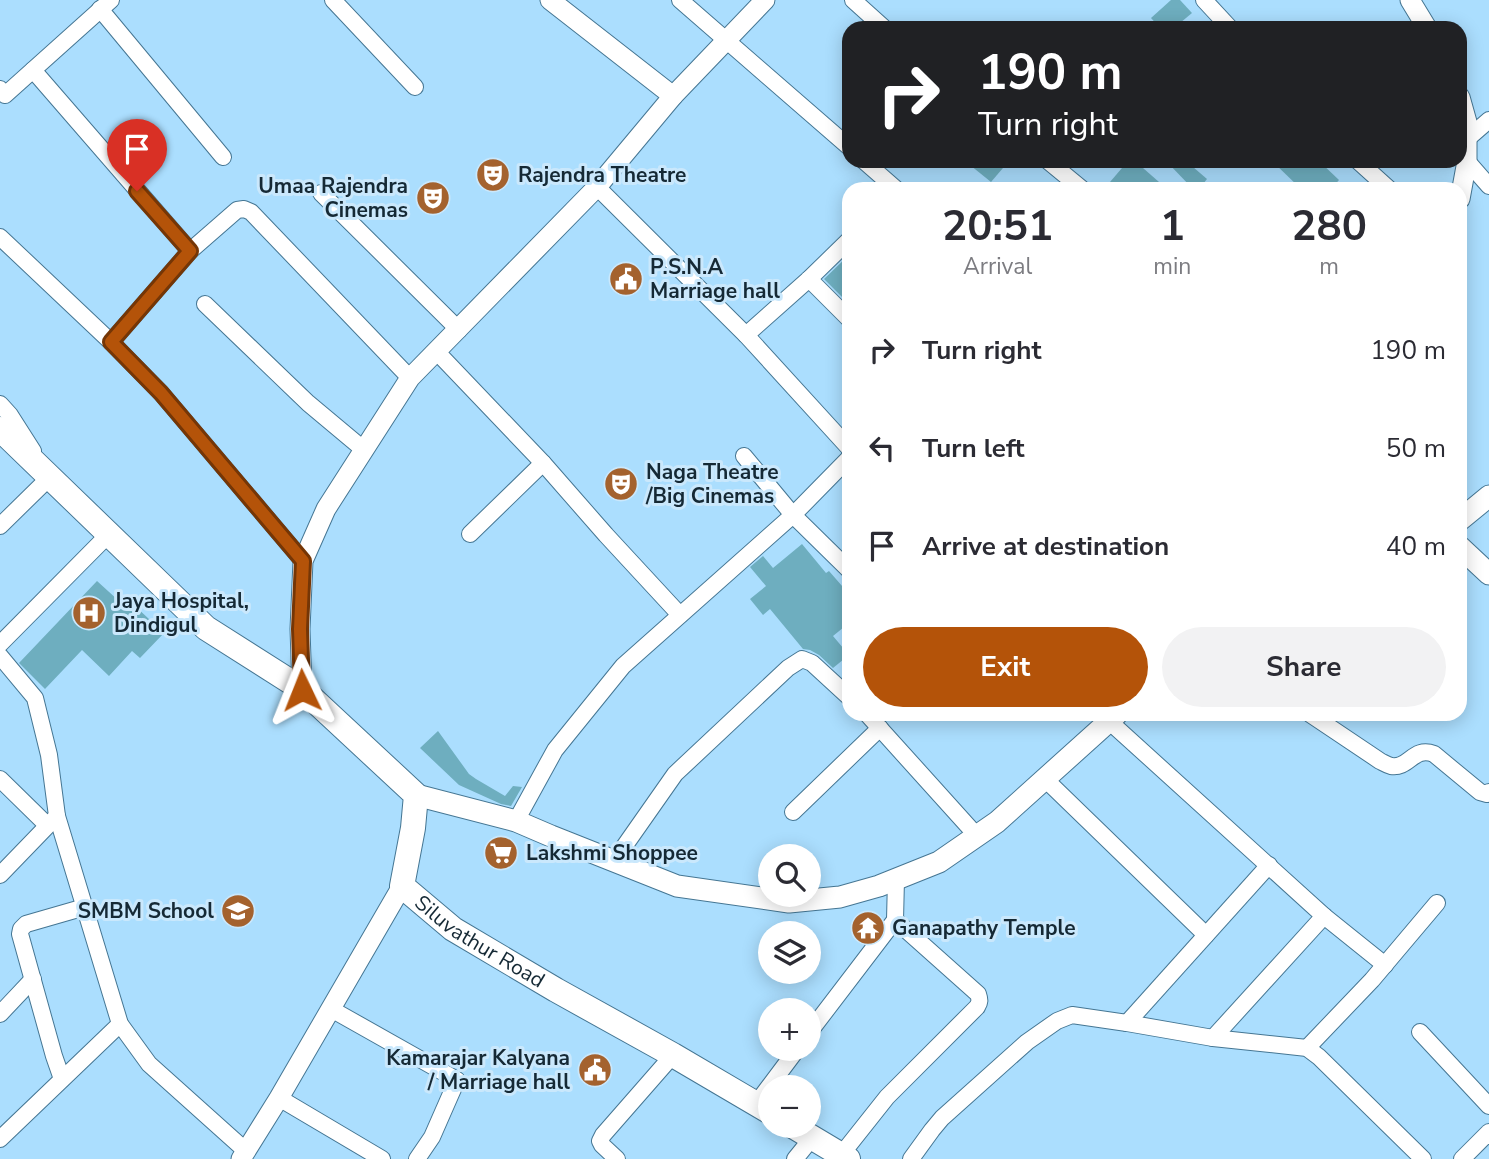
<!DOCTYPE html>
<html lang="en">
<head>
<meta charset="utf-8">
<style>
	body { margin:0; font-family:"Nunito Sans",sans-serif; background:#f2f2f3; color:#2b2b33; height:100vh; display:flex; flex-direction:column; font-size:26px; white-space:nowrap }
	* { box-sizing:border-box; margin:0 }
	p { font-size:23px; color:#7c7c81 }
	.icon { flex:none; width:38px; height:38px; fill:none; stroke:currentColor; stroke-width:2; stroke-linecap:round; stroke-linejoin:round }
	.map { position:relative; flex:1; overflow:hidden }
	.side { position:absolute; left:842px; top:182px; width:625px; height:539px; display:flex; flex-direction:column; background:#fff; border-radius:21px; box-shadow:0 4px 18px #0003 }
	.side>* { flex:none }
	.banner { position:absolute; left:842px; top:21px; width:625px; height:147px; border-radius:21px; box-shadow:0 4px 18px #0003; background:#202124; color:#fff; overflow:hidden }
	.fabs { position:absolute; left:758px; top:844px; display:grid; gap:14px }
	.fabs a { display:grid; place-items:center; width:63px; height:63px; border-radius:50%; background:#fff; box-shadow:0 4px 18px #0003; font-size:35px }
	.pin { position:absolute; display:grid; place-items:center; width:60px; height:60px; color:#fff; margin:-72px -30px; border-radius:50% 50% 50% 0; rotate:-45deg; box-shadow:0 0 7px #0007 }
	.pin .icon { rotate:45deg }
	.me { position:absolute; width:77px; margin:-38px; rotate:358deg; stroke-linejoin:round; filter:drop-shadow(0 0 5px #0008) }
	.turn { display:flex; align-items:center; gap:24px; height:147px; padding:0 21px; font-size:32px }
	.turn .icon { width:91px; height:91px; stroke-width:2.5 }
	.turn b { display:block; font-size:49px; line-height:60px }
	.eta { display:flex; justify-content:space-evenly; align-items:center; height:119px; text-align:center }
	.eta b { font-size:42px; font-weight:700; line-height:49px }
	.button { display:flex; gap:14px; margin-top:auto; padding:14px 21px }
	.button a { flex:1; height:80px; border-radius:42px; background:#b45309; color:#fff; font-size:28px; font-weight:700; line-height:80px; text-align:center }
	.button a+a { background:#f2f2f3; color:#2b2b33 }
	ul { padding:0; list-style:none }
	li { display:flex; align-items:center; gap:21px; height:98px; padding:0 21px }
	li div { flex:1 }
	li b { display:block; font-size:26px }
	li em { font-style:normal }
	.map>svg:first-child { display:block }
	.building { fill:#6eaebf }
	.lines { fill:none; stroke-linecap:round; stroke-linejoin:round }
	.minor-casing { stroke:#457693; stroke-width:18 }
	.tertiary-casing { stroke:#457693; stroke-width:21 }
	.secondary-casing { stroke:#457693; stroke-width:23 }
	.primary-casing { stroke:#457693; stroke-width:26 }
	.minor { stroke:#fff; stroke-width:16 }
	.tertiary { stroke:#fff; stroke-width:19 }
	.secondary { stroke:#fff; stroke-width:21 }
	.primary { stroke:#fff; stroke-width:24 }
	.route-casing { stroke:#753606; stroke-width:18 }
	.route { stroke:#b45309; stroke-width:12 }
	.labels { text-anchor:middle; stroke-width:6; stroke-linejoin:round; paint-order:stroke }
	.poi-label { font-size:21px; font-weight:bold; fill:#152935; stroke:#cae8fc; text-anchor:start }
	.street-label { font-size:21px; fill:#152935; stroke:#cae8fc }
</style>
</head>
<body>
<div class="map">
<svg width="1489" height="1159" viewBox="0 0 1489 1159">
	<rect width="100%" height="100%" fill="#abdefe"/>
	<g class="building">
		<path d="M1171 0H1180L1192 13 1174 28H1160L1151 18Z"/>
		<path d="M965 161H1009L991 182Z"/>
		<path d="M1128 161H1135L1167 189H1104Z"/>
		<path d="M1166 161H1186L1207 179 1199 189H1193Z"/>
		<path d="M1272 161H1319L1339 180 1331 189H1301Z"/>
		<path d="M849 255V304L824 279Z"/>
		<path d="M802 544 826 573 829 571 849 594V623L833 636 849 655 833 668 819 655 810 650 803 649 770 609 763 615 750 599 766 586 750 567 763 556 773 568Z"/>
		<path d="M97 581 130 611 135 606 164 633 140 658 132 651 109 676 82 650 45 689 19 663Z"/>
		<path d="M438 731 469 774 476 779 505 796 513 786 522 787 511 806 501 804 459 785 420 748Z"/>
	</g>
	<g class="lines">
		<g class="minor-casing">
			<g id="minor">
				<path d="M333 0 415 87"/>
				<path d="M680 0 849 147"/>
				<path d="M853 0 884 28"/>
				<path d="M1204 0 1230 28"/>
				<path d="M100 9 223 157"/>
				<path d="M33 70 190 251"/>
				<path d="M0 89 5 95 111 0"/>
				<path d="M1466 140 1489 120"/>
				<path d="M864 161 896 189"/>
				<path d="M1048 161 1082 189"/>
				<path d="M1358 161 1389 189"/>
				<path d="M1467 161 1489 186"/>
				<path d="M597 187 746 335 849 448"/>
				<path d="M321 193 459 330"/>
				<path d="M0 237 111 342 161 393 303 561"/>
				<path d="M809 279 849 319"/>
				<path d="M205 304 308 403 363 449"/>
				<path d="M746 335 809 279 849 240"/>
				<path d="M111 342 190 251 237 210 244 209 251 212 410 378"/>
				<path d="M436 351 543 463 606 535 680 615"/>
				<path d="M0 404 10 415 33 451"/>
				<path d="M744 456 793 515 849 570"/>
				<path d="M0 526 50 477"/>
				<path d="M470 534 543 463"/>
				<path d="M0 644 109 534"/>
				<path d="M0 656 35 698 49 755 57 816 120 1024 149 1064 246 1151"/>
				<path d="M867 714 977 836"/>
				<path d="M1310 714 1380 761C1384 763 1387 765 1391 766 1409 769 1413 746 1434 754L1480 792 1487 794 1489 792"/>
				<path d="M1110 722 1324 916 1385 965"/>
				<path d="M0 779 47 825"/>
				<path d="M1045 779 1206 935"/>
				<path d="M793 812 880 728"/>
				<path d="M516 821 555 750 623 666 793 515 849 458"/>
				<path d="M614 861 675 774 788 668 802 659 812 663 849 697"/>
				<path d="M0 875 57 816"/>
				<path d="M895 920 896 879"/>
				<path d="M331 1009 457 1080 432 1137 417 1159"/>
				<path d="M0 1014 33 979"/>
				<path d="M1127 1023 1269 865"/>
				<path d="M1420 1032 1489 1106"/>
				<path d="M808 1034 895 920 978 994C980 1000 980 1002 977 1007L887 1097 841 1155"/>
				<path d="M1213 1038 1324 916"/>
				<path d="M1307 1048 1372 980 1437 903"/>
				<path d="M62 1079 54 1056 20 934 21 929 26 924 85 907"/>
				<path d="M279 1098 382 1159"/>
				<path d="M756 1104 798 1048"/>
				<path d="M0 1139 120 1024"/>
				<path d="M617 1159 602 1145 600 1141 603 1135 673 1055"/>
				<path d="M795 1159 812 1138"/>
				<path d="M911 1159 932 1130 942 1118 1027 1042 1057 1021 1072 1015 1127 1023 1213 1038 1307 1048 1319 1057 1423 1159"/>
				<path d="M1462 1159 1489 1132"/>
			</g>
		</g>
		<g class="tertiary-casing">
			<g id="tertiary">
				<path d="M550 0 673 96"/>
				<path d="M1410 0 1427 28"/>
				<path d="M1460 97 1467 122V161L1460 199"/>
				<path d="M302 689 300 629 303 561 326 509 410 378 597 187 673 96 765 0"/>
				<path d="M241 1159 279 1098 402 886"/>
			</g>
		</g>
		<g class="secondary-casing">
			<g id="secondary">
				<path d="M1460 520 1489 496"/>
				<path d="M1460 547 1489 574"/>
				<path d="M416 795 516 821 551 836 677 886 789 902 840 897 879 886 939 862 997 822 1117 714"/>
			</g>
		</g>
		<g class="primary-casing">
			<g id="primary">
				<path id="s1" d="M0 429 206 628 302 689 416 795 413 828 402 886 453 929 556 990 673 1055 770 1112"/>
				<path d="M791 1125 848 1159"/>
			</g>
		</g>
		<use href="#minor" class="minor"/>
		<use href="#tertiary" class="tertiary"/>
		<use href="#secondary" class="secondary"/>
		<use href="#primary" class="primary"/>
	</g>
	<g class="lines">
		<g class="route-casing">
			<path id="route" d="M137 191 190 251 111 342 161 393 303 561 300 629 302 690"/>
		</g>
		<use href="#route" class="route"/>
	</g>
	<defs>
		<g id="theatre-disc" transform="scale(1.75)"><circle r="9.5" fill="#a4622e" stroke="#cae8fc"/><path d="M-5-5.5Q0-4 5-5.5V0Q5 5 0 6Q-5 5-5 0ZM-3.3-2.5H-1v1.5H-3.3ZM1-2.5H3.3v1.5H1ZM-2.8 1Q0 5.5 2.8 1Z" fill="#fff"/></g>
		<g id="civic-disc" transform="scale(1.75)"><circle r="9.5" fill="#a4622e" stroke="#cae8fc"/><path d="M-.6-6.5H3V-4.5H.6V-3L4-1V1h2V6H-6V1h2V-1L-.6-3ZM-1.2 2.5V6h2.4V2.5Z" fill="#fff"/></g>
		<g id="hospital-disc" transform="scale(1.75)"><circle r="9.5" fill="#a4622e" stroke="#cae8fc"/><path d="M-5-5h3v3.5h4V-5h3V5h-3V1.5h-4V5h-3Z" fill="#fff"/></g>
		<g id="supermarket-disc" transform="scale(1.75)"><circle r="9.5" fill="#a4622e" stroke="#cae8fc"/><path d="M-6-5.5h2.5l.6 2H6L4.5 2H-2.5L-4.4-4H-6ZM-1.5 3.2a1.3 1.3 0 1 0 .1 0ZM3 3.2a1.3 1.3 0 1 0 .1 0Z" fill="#fff"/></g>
		<g id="school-disc" transform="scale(1.75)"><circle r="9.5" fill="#a4622e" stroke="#cae8fc"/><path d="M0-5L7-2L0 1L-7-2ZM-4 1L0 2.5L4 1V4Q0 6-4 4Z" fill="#fff"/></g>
		<g id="temple-disc" transform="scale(1.75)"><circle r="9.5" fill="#a4622e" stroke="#cae8fc"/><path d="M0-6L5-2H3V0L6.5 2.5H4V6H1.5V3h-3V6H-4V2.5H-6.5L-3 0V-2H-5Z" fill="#fff"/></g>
	</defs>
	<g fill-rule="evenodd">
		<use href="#theatre-disc" x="493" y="175"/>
		<use href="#theatre-disc" x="433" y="198"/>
		<use href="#civic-disc" x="626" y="279"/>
		<use href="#theatre-disc" x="621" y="484"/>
		<use href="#hospital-disc" x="89" y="613"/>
		<use href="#supermarket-disc" x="501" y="853"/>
		<use href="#school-disc" x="238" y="911"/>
		<use href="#temple-disc" x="868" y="928"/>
		<use href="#civic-disc" x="595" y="1070"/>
	</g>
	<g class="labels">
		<g class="poi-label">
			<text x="518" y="182">Rajendra Theatre</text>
			<text x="408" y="193" text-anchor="end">Umaa Rajendra<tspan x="408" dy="24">Cinemas</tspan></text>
			<text x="650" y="274">P.S.N.A<tspan x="650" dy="24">Marriage hall</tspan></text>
			<text x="646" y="479">Naga Theatre<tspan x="646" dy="24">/Big Cinemas</tspan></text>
			<text x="114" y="608">Jaya Hospital,<tspan x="114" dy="24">Dindigul</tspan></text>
			<text x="526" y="860">Lakshmi Shoppee</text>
			<text x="214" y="918" text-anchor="end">SMBM School</text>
			<text x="892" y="935">Ganapathy Temple</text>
			<text x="570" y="1065" text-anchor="end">Kamarajar Kalyana<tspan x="570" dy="24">/ Marriage hall</tspan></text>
		</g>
		<g class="street-label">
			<text dy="7" stroke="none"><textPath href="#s1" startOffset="744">Siluvathur Road</textPath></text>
		</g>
	</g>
</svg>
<div class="fabs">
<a><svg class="icon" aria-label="search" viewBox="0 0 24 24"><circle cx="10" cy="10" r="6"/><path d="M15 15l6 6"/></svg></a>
<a><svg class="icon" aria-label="layers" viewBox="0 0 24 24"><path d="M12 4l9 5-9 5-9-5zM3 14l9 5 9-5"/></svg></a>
<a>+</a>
<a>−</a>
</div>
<div class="pin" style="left:137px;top:191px;background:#d93025"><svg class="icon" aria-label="arrive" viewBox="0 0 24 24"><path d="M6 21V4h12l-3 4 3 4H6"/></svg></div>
<svg class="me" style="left:302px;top:690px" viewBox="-20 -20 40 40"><path d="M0-17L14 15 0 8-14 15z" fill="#b45309" stroke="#fff" stroke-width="4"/></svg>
<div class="banner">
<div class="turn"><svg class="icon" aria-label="right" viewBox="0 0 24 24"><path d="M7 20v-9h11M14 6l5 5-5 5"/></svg><div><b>190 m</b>Turn right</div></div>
</div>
<section class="side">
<div class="eta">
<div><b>20:51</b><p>Arrival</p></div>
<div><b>1</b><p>min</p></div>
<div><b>280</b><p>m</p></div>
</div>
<ul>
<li><svg class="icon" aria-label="right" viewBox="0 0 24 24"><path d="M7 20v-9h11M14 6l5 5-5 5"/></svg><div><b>Turn right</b></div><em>190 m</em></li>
<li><svg class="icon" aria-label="left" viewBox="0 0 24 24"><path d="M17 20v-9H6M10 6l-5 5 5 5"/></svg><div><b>Turn left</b></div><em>50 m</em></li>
<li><svg class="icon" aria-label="arrive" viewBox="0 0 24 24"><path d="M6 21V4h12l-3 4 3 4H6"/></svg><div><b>Arrive at destination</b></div><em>40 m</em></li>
</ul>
<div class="button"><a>Exit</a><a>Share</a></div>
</section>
</div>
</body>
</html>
